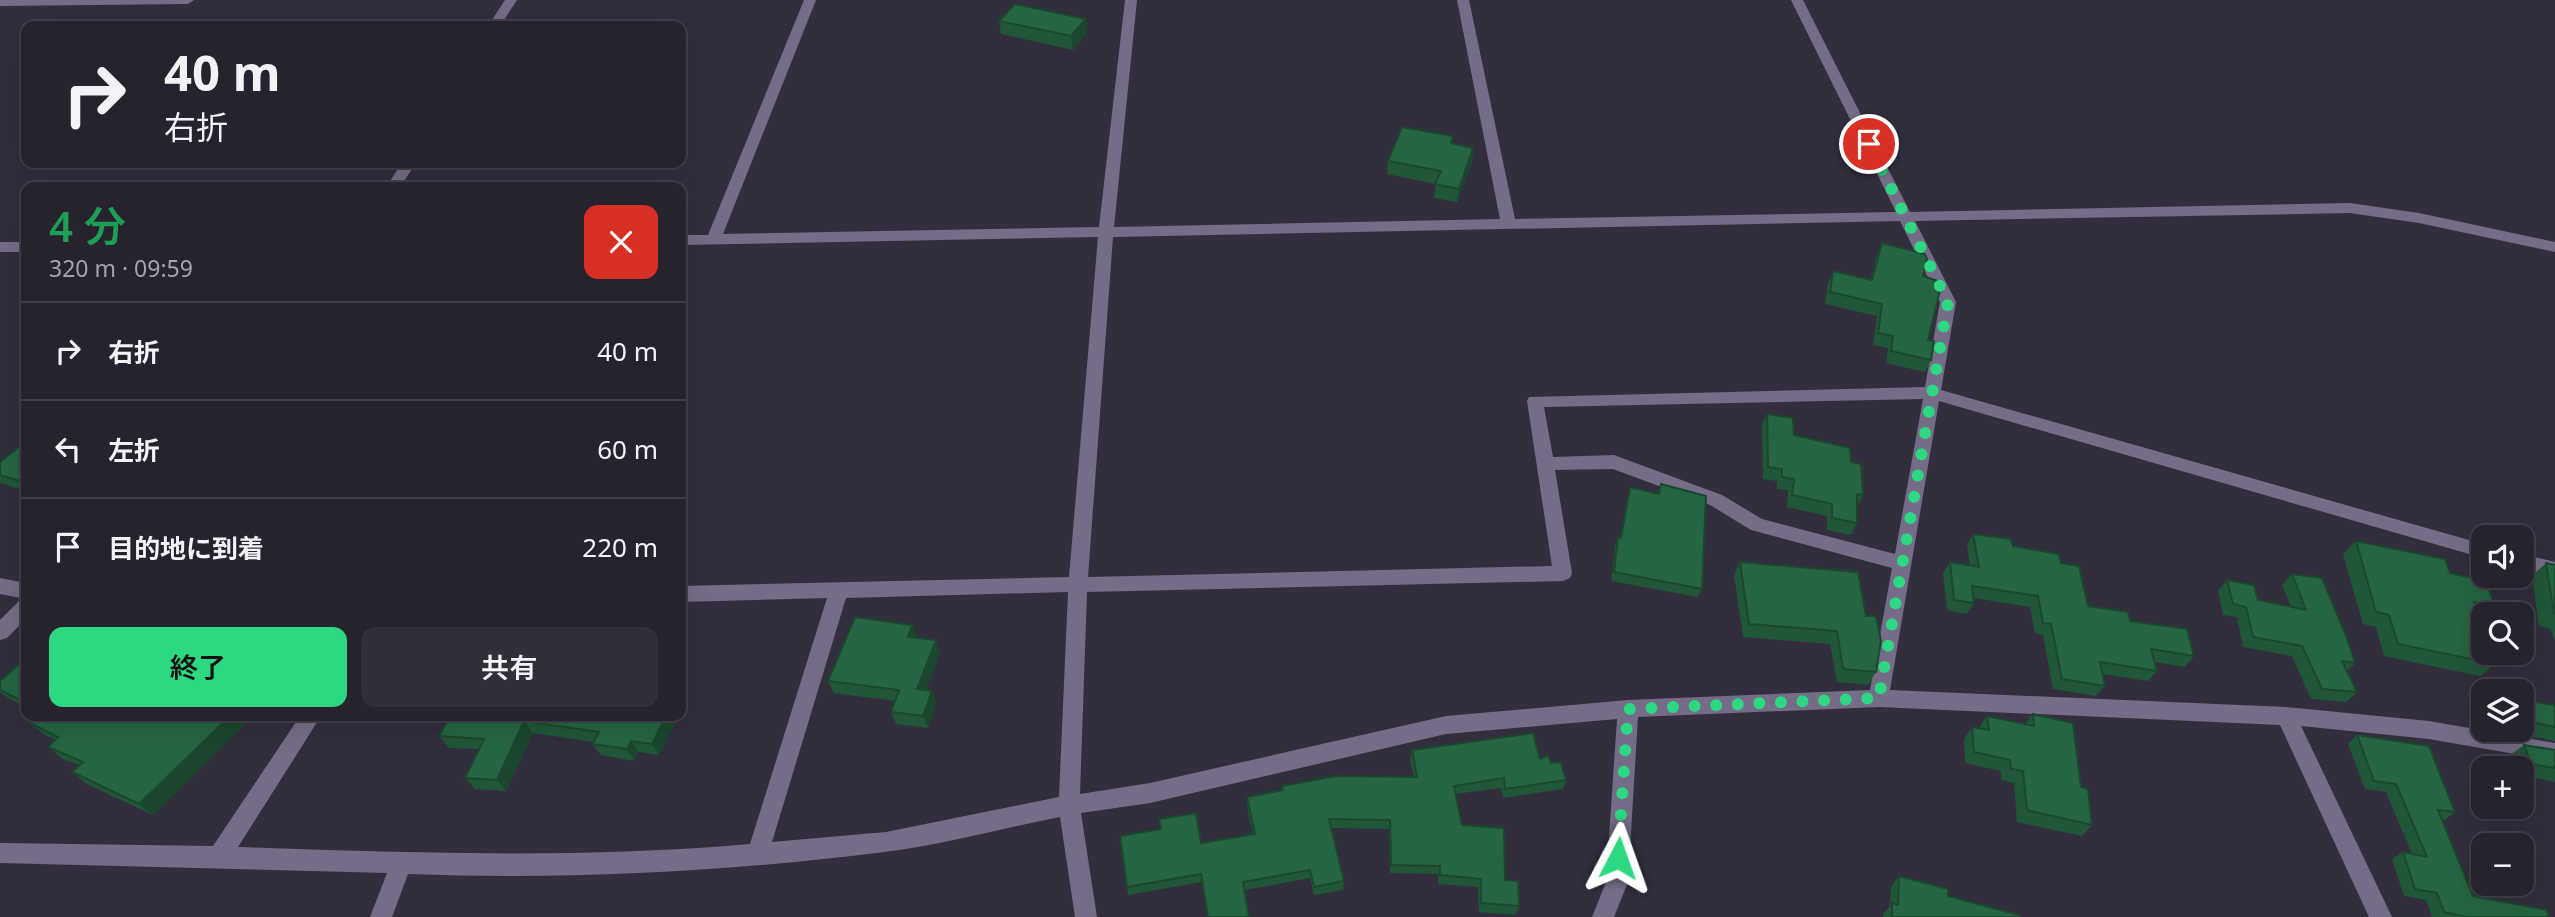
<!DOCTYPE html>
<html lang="ja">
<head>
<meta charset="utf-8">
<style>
	body { margin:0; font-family:"Noto Sans","Noto Sans JP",sans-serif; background:#322f3a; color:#f1f3f6; height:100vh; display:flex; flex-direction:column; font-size:26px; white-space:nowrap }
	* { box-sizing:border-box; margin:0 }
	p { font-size:23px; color:#a4a4aa }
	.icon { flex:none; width:38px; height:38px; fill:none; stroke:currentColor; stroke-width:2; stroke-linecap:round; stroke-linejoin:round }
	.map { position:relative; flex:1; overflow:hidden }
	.sheet { position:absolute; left:21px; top:182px; width:665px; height:539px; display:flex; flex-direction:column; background:#26222e; border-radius:14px; box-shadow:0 7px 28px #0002,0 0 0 2px #423f4a }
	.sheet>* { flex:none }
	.hud { position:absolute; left:21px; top:21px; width:665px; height:147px; border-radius:14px; box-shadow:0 7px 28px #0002,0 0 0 2px #423f4a; background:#26222e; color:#f1f3f6; overflow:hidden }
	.controls { position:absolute; left:2471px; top:525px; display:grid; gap:14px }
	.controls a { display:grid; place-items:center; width:63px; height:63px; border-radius:14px; background:#26222e; box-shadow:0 7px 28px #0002,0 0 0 2px #423f4a; font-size:35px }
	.pin { position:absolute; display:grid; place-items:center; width:60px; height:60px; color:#fff; margin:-30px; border:4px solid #fff; border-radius:50%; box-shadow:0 2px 7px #0007 }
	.me { position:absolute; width:77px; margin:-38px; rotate:4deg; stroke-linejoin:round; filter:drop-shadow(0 0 5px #0008) }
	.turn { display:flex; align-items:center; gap:24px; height:147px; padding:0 28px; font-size:32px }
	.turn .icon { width:91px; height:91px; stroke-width:2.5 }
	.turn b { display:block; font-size:49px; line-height:60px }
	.round { display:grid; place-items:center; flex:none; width:74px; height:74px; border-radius:14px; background:#322f3a }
	.summary { display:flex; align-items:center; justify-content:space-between; height:119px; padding:0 28px }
	h1 { font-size:42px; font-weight:600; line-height:52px; color:#1e9e55 }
	.cta { display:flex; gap:14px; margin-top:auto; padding:14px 28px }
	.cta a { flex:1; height:80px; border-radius:14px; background:#2ed883; color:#111; font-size:28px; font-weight:600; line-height:80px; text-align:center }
	.cta a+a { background:#322f3a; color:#f1f3f6 }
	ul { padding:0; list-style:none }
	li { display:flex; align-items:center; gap:21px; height:98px; padding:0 28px; border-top:2px solid #423f4a }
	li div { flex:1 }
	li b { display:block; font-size:26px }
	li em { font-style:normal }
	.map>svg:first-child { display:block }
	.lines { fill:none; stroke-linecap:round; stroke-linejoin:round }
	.minor { fill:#756d87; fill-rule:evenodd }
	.wall { fill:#205738 }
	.shaded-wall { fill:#1a472e }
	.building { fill:#256541; stroke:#1a472e; stroke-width:2 }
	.route { stroke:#2ed883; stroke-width:12; stroke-dasharray:0 21.6 }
</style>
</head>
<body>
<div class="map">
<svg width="2555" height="917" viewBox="0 0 2555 917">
	<rect width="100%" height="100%" fill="#332e3e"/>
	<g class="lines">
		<g class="minor">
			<path d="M0 0H194L188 4 0 6Z"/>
			<path d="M505 0H517L500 26H488Z"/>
			<path d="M804 0H816L723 234 1099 227 1125 0H1137L1114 227 1500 219 1457 0H1469L1515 219 1896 212 1791 0H1803L1910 212 2350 203 2419 213 2555 242V252L2419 223 2350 213 1915 221 1956 302 1941 390 2483 544V558L1939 401 1890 690 2286 707 2429 721 2555 743V761L2429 739 2301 726 2392 917H2369L2280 725 1879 707 1638 717 1628 882 1614 917H1592L1606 882 1617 719 1446 734 1150 803 1081 813 1097 917H1075L1060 817C1002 828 943 845 884 852 727 872 566 880 408 874L392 917H370L387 873 0 863V843L213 846 300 716H321L238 847C409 853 579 859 750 844L827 598 681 602V586L1069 577 1098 237 681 245V235H708ZM1900 221 1940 302 1925 387 1529 397 1527 401 1552 566 1088 577 1113 237ZM1923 399 1895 554 1762 519 1722 495 1614 455 1553 457 1544 407ZM1613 469 1710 505 1751 530 1892 568 1870 690 1628 700 1446 716 1150 783 1080 794 1087 592 1563 581 1570 578 1572 573 1555 470ZM1068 592 1059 797 886 832 772 842 846 598Z"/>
			<path d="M402 163H416L400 187H386Z"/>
			<rect x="0" y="242" width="26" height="10"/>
			<path d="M2522 554 2555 562V578L2522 568Z"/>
			<path d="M0 578 26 583V599L0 594Z"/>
			<path d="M26 599V619L7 638 0 640V620L19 601Z"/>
		</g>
	</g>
	<g class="wall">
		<path d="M1086 19 1087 32 1073 50 1001 34 999 21Z"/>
		<path d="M1453 136 1452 144 1473 148 1472 161 1457 202 1434 198 1436 184 1387 174 1388 161Z"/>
		<path d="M1882 243 1923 276 1931 360 1925 372 1886 363 1888 348 1873 345 1877 316 1825 304 1828 283 1833 271 1871 280 1877 255Z"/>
		<path d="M1767 414 1794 435 1851 462 1863 495 1857 507V523L1851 535 1827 530V516L1787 507 1788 490 1777 489V481L1763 479 1762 425Z"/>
		<path d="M26 441V491L0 483V462Z"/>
		<path d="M1661 484 1702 589 1698 597 1611 581 1615 546 1618 537H1620L1630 487 1658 494Z"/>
		<path d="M1973 534 2061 563 2088 606 2130 621 2194 656 2185 667 2155 662 2157 671 2148 681 2103 674 2105 686 2096 696 2053 689 2043 635 2035 633 2030 607 1974 598V603L1967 614 1947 610 1943 573 1950 562 1970 565 1967 545Z"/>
		<path d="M2356 541 2450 573 2495 607 2487 614H2483V617L2481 619H2479L2495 664 2480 676 2384 656 2376 627 2363 624 2343 554Z"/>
		<path d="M1740 562 1858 572 1876 672 1868 685 1837 682 1830 644 1743 637 1734 575Z"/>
		<path d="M2546 563 2555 565V641L2550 629 2539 626 2532 576Z"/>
		<path d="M2292 574 2355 663 2347 671 2357 692 2346 702 2311 699 2292 656 2243 647 2237 617 2223 615 2218 591 2227 580 2258 600 2291 607 2282 585Z"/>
		<path d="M912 625 917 638 940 653 926 690 932 691 936 703 928 728 896 724 891 712 895 701 834 693 828 681Z"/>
		<path d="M26 658V707L8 698 0 692V681Z"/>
		<path d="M2522 700 2555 705V741L2499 730H2522Z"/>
		<path d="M2033 714 2081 787 2092 825 2082 836 2017 822 2014 783 2001 780V771L1965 763 1964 739 1972 727 1979 728 1987 716 2025 724Z"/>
		<path d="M36 716H236L245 724 153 815 87 784 72 772 79 765 63 759 48 747 56 740 43 734 28 722Z"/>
		<path d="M450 716H679L659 755 639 752 634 761 601 755 592 744 594 742 533 733 506 791 475 789 465 778 479 749 449 748 439 736Z"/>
		<path d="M2357 735 2455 812 2445 820H2442L2473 896 2549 917H2432L2426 900 2404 896 2392 859 2403 852 2412 854 2386 792 2365 789 2348 744Z"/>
		<path d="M2524 745 2555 750V782L2522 775V768H2514L2509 756Z"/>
		<path d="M1412 750 1540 759 1551 763 1566 780 1563 789 1503 798 1501 788 1455 794 1462 825 1505 880 1519 906 1516 915 1479 912 1478 887 1438 884V874L1390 873 1389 829 1331 828 1344 881 1343 890 1314 895 1310 878 1245 890 1249 917H1208L1202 882 1128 895 1127 887 1201 843 1253 834 1247 806V797L1282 791V786L1414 777 1410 760Z"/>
		<path d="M1899 876 1948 896 2019 917H1883V914L1890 906 1891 887Z"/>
	</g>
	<g class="shaded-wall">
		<path d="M1086 19 1087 32 1073 50 1071 36Z"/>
		<path d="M1473 148 1472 161 1457 202 1459 189Z"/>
		<path d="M682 620 689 632 681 648V622Z"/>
		<path d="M912 625 917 638 908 637Z"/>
		<path d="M936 640 940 653 922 701 917 689Z"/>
		<path d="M681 686 688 698 681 713Z"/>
		<path d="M932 691 936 703 928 728 923 716Z"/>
		<path d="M230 716H236L245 724 153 815 139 804Z"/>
		<path d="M666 716H679L659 755 652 744Z"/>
		<path d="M524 721 533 733 506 791 497 780Z"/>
		<path d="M631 741 639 752 634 761 627 749Z"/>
	</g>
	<g class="building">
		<path d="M1015 4 1086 19 1071 36 999 21Z"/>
		<path d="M1402 127 1453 136 1451 143 1473 148 1459 189 1435 184 1441 171 1388 161Z"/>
		<path d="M1882 243 1925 254 1927 259 1923 276 1938 281 1941 286 1928 340 1934 341 1931 360 1891 351 1893 336 1878 333 1882 304 1830 292 1833 271 1872 280Z"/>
		<path d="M1767 414 1793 418 1794 435 1850 448 1851 462 1861 464 1863 495 1857 494V523L1832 518V504L1792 495 1794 479 1782 477V469L1768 467Z"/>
		<path d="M26 441V483L0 475V462Z"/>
		<path d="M1661 484 1706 496 1702 589 1614 572 1618 537 1621 538 1630 487 1659 494Z"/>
		<path d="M1973 534 2011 539 2013 546 2059 554 2061 563 2079 566 2088 606 2128 612 2130 621 2187 629 2194 656 2151 649 2157 671 2100 662 2105 686 2062 679 2051 624 2043 623 2038 596 1972 586 1974 603 1954 600 1950 562 1979 567Z"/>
		<path d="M2356 541 2445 559 2450 573 2486 581 2495 607 2474 602 2483 631V653H2491L2495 664 2398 644 2389 615 2376 612Z"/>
		<path d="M1740 562 1858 572 1866 616H1876L1881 641 1876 672 1843 669 1837 631 1749 624Z"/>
		<path d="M2546 563 2555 565V614L2554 613Z"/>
		<path d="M2292 574 2322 578 2347 638 2355 663 2342 661 2357 692 2322 689 2302 646 2253 637 2246 607 2233 604 2227 580 2254 585 2258 600 2306 610Z"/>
		<path d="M855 617 912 625 908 637 936 640 917 689 932 691 923 716 891 712 899 690 828 681Z"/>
		<path d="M26 658V703L0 690V681Z"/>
		<path d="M2522 700 2555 705V727L2522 720Z"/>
		<path d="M2033 714 2073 723 2081 787 2088 789 2092 825 2027 810 2023 771 2011 769 2010 760 1974 752 1972 727 1989 730 1987 716 2034 726Z"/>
		<path d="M36 716H230L139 804 72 772 83 762 48 747 58 737 28 722Z"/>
		<path d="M450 716H666L652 744 631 741 627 749 592 744 599 732 524 721 497 780 465 778 484 739 439 736Z"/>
		<path d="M1533 733 1540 759 1548 755 1551 763 1561 762 1566 780 1505 789 1504 778 1454 786 1462 825 1504 828 1505 880 1518 881 1519 906 1481 903V879L1440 875V866L1391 865 1390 820 1329 819 1344 881 1314 887 1310 870 1243 882 1249 917H1208L1201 874 1127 887 1120 836 1161 829 1159 819 1196 813 1201 843 1255 834 1247 797 1283 790 1282 786 1336 776 1417 777 1412 750Z"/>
		<path d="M2357 735 2429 746 2455 812 2438 810 2473 896 2547 910 2549 917H2467L2444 912 2437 893 2415 889 2403 852 2427 857 2396 784 2374 781Z"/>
		<path d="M2524 745 2555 750V768L2531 764Z"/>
		<path d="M1899 876 1948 889V896L2019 915V917H1892V903L1898 905Z"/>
	</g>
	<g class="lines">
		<path class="route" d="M1618 858 1628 709 1879 698 1948 302 1869 144"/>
	</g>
</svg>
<div class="controls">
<a><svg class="icon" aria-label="sound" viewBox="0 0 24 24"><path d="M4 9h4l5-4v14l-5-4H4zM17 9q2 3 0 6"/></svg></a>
<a><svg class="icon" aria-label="search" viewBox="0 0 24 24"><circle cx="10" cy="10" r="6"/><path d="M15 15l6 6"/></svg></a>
<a><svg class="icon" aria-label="layers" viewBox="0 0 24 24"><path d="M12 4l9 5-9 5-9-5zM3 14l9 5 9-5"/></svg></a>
<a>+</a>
<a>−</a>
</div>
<div class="pin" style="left:1869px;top:144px;background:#d93025"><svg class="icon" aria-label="arrive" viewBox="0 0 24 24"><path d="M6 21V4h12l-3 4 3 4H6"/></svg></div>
<svg class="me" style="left:1618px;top:858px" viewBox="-20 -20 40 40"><path d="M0-17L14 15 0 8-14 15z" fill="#2ed883" stroke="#fff" stroke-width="4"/></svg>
<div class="hud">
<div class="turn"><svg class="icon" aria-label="right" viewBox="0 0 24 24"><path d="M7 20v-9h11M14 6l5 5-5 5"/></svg><div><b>40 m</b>右折</div></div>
</div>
<section class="sheet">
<div class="summary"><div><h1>4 分</h1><p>320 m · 09:59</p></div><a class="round" style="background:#d93025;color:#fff"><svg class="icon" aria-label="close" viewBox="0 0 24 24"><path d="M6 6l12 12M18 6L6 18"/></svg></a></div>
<ul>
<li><svg class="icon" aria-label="right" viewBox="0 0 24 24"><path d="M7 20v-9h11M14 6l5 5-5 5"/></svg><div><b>右折</b></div><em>40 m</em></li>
<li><svg class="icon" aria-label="left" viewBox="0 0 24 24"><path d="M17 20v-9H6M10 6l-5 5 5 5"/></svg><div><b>左折</b></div><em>60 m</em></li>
<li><svg class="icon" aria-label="arrive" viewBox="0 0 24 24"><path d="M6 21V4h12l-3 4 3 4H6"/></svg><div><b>目的地に到着</b></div><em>220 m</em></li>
</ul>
<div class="cta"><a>終了</a><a>共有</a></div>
</section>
</div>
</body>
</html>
